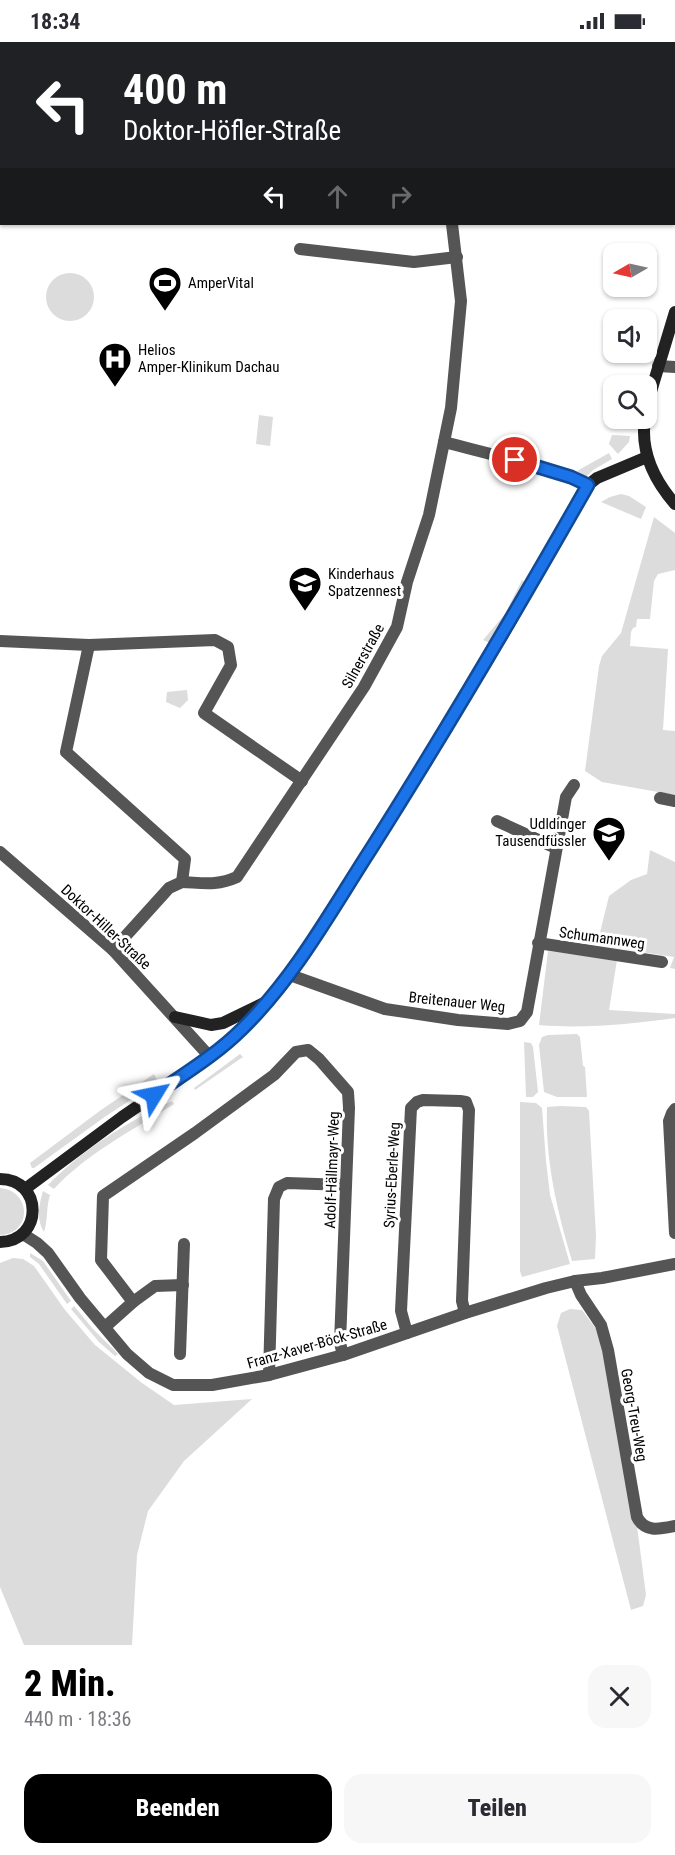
<!DOCTYPE html>
<html lang="de">
<head>
<meta charset="utf-8">
<style>
	body { margin:0; font-family:"Roboto Condensed",sans-serif; background:#f7f7f7; color:#2b2b33; height:100vh; display:flex; flex-direction:column; font-size:22px; white-space:nowrap }
	* { box-sizing:border-box; margin:0 }
	p { font-size:20px; color:#7c7c81 }
	.icon { flex:none; width:33px; height:33px; fill:none; stroke:currentColor; stroke-width:2; stroke-linecap:round; stroke-linejoin:round }
	.map { position:relative; height:1603px; overflow:hidden }
	.panel { display:flex; flex-direction:column; background:#fff; flex:1 }
	.panel>* { flex:none }
	.banner { position:absolute; left:0px; top:0px; width:675px; height:183px; box-shadow:0 2px 4px #0004; background:#202124; color:#fff; overflow:hidden }
	.needle { width:39px; rotate:261deg }
	.controls { position:absolute; left:603px; top:201px; display:grid; gap:12px }
	.controls a { display:grid; place-items:center; width:54px; height:54px; border-radius:12px; background:#fff; box-shadow:0 2px 4px #0004; font-size:30px }
	.pin { position:absolute; display:grid; place-items:center; width:51px; height:51px; color:#fff; margin:-26px; border:3px solid #fff; border-radius:50%; box-shadow:0 2px 6px #0007 }
	.me { position:absolute; width:66px; margin:-33px; rotate:55deg; stroke-linejoin:round; filter:drop-shadow(0 0 4px #0008) }
	.turn { display:flex; align-items:center; gap:21px; height:126px; padding:0 24px; font-size:27px }
	.turn .icon { width:78px; height:78px; stroke-width:2.5 }
	.turn b { display:block; font-size:42px; line-height:51px }
	.lanes { display:flex; align-items:center; height:57px; padding:0 24px; background:#0003; justify-content:center; gap:30px; direction:ltr }
	.lanes .off { opacity:.35 }
	.round { display:grid; place-items:center; flex:none; width:63px; height:63px; border-radius:18px; background:#f7f7f7 }
	.headline { display:flex; align-items:center; justify-content:space-between; height:102px; padding:0 24px }
	h1 { font-size:36px; font-weight:800; line-height:45px; color:#000 }
	.primary-button { display:flex; gap:12px; margin-top:auto; padding:12px 24px }
	.primary-button a { flex:1; height:69px; border-radius:18px; background:#000; color:#fff; font-size:24px; font-weight:800; line-height:69px; text-align:center }
	.primary-button a+a { background:#f7f7f7; color:#2b2b33 }
	.status { display:flex; justify-content:space-between; align-items:center; height:42px; padding:0 30px; background:#fff; direction:ltr }
	.status svg { height:16px; fill:currentColor }
	.map>svg:first-child { display:block }
	.green { fill:#dcdcdc }
	.lines { fill:none; stroke-linecap:round; stroke-linejoin:round }
	.street { stroke:#555; stroke-width:12 }
	.secondary { stroke:#222; stroke-width:12 }
	.route-casing { stroke:#114b97; stroke-width:15 }
	.route { stroke:#1a73e8; stroke-width:10 }
	.labels { text-anchor:middle; stroke-width:6; stroke-linejoin:round; paint-order:stroke }
	.poi-label { font-size:15px; fill:#000; stroke:#fff; text-anchor:start }
	.street-label { font-size:15px; fill:#000; stroke:#fff }
</style>
</head>
<body>
<div class="status"><b>18:34</b><svg viewBox="0 0 49 12"><path d="M0 12V9h3v3zM5 12V6h3v6zM10 12V3h3v9zM15 12V0h3v12zM26 1h20v11H26zM47 4h2v5h-2z"/></svg></div>
<div class="map">
<svg width="675" height="1603" viewBox="0 0 675 1603">
	<rect width="100%" height="100%" fill="#fff"/>
	<g class="green">
		<circle cx="70" cy="255" r="24"/>
		<path d="M259 373 273 375 270 404 256 402Z"/>
		<path d="M612 393 630 394 629 400 618 412 609 402Z"/>
		<path d="M609 411 612 417 593 428 586 435 577 429Z"/>
		<path d="M621 452 629 454 646 465 641 477 601 460 610 455Z"/>
		<path d="M654 475 675 491V528L658 532 654 539 650 577H637L636 585 633 586 631 590 630 604 668 607 663 688 675 689V753L602 740 585 729 599 624 602 614 621 591Z"/>
		<path d="M522 538 525 540 490 601 483 598 505 572Z"/>
		<path d="M187 648 188 658 180 666 166 660 167 650Z"/>
		<path d="M650 808 675 820V927L670 926 674 915 597 903 609 854 631 838 647 832Z"/>
		<path d="M548 909 617 918 609 968 675 972V976C630 982 584 987 539 983Z"/>
		<path d="M577 992 580 995 583 1024 585 1025 587 1055H557L544 1050 539 1003 542 995 548 993Z"/>
		<path d="M524 1000 531 1001 533 1005 538 1050 533 1055H526Z"/>
		<path d="M240 1012 243 1015 195 1048 194 1046Z"/>
		<path d="M154 1032 158 1040 106 1074 34 1126H32L30 1121 101 1068Z"/>
		<path d="M172 1059 174 1062C133 1088 86 1112 54 1147L48 1143C82 1108 127 1080 172 1059Z"/>
		<path d="M520 1060 536 1061 542 1066 546 1119 550 1153 570 1222 522 1235 520 1229Z"/>
		<path d="M560 1064 586 1065 589 1069 596 1194 595 1217 572 1219C557 1169 545 1118 547 1065Z"/>
		<path d="M0 1146C32 1149 32 1192 0 1193Z"/>
		<path d="M43 1149 50 1153C46 1165 48 1179 44 1190 36 1178 39 1162 43 1149Z"/>
		<path d="M30 1211 43 1219 71 1259 67 1262 39 1222 30 1215Z"/>
		<path d="M13 1216 23 1217 34 1224 65 1268 95 1303 142 1341 174 1363 252 1357 184 1419 148 1469 137 1513 132 1603H24L0 1545V1221Z"/>
		<path d="M74 1264 93 1287 118 1312 115 1314 99 1300 71 1267Z"/>
		<path d="M570 1267 582 1268 596 1287 600 1297 637 1484 646 1553 643 1564 631 1568 557 1284 561 1271Z"/>
	</g>
	<g class="lines">
		<g class="street">
			<path d="M410 0 411 2"/>
			<path d="M509 0V2"/>
			<path d="M185 2 189 0"/>
			<path d="M0 14 2 24"/>
			<path d="M0 47H2"/>
			<path d="M300 207 414 220 457 215"/>
			<path d="M658 324 675 325"/>
			<path d="M444 400C493 413 541 423 588 443"/>
			<path d="M0 599 89 603 215 598 228 605 231 623 204 671 302 739"/>
			<path d="M89 603 66 710 185 817 182 840"/>
			<path d="M660 756 675 759"/>
			<path d="M497 779 556 806"/>
			<path d="M0 810 113 908 210 1015"/>
			<path d="M182 840C204 841 217 844 237 835L364 645 397 585 407 540 429 473 451 366 461 259 452 182"/>
			<path d="M538 901 662 920"/>
			<path d="M113 908 169 846 182 840"/>
			<path d="M290 933 385 967 458 978 508 982 520 979 527 970 566 755 574 743"/>
			<path d="M675 1067 672 1071 669 1079 675 1191"/>
			<path d="M23 1192 37 1201 48 1211 80 1256 127 1312 149 1331 173 1343H212L269 1333 343 1313 465 1271 546 1246 575 1239 602 1236 675 1222"/>
			<path d="M575 1239 581 1253 601 1283 608 1308 637 1475C645 1491 660 1487 675 1484"/>
			<path d="M133 1260 155 1244 183 1243"/>
			<path d="M105 1285 133 1260 101 1218 103 1154 195 1091 274 1033 296 1010 308 1008 319 1017 348 1050 349 1066 340 1301 343 1313"/>
			<path d="M407 1291 401 1269 411 1066 417 1060 423 1058 460 1059 466 1060 469 1068 462 1259 465 1271"/>
			<path d="M180 1312 184 1202"/>
			<path d="M269 1333 274 1157 279 1145 287 1141 346 1143"/>
		</g>
		<g class="secondary">
			<path d="M646 366 675 270"/>
			<path d="M645 376C640 409 654 438 675 462"/>
			<path d="M175 975 211 983 223 981 264 961"/>
			<path d="M0 1137C43 1137 44 1199 0 1200"/>
			<path d="M25 1147 122 1075 210 1015 241 988 290 933 440 697 508 584 588 443 597 436 647 415"/>
		</g>
	</g>
	<g class="lines">
		<g class="route-casing">
			<path id="route" d="M154 1053C184 1032 216 1013 242 987 295 935 331 869 371 807 447 687 518 566 588 443L571 435 515 418"/>
		</g>
		<use href="#route" class="route"/>
	</g>
	<defs>
		<g id="stadium-pin" transform="scale(1.725)"><path d="M0 17L-7.5 6A9.5 9.5 0 1 1 7.5 6Z" fill="#000" stroke="#fff"/><path d="M0-5a6.5 5 0 1 0 0 10a6.5 5 0 1 0 0-10ZM-3.5-1.8h7v3.6h-7Z" fill="#fff"/></g>
		<g id="hospital-pin" transform="scale(1.725)"><path d="M0 17L-7.5 6A9.5 9.5 0 1 1 7.5 6Z" fill="#000" stroke="#fff"/><path d="M-5-5h3v3.5h4V-5h3V5h-3V1.5h-4V5h-3Z" fill="#fff"/></g>
		<g id="school-pin" transform="scale(1.725)"><path d="M0 17L-7.5 6A9.5 9.5 0 1 1 7.5 6Z" fill="#000" stroke="#fff"/><path d="M0-5L7-2L0 1L-7-2ZM-4 1L0 2.5L4 1V4Q0 6-4 4Z" fill="#fff"/></g>
	</defs>
	<g fill-rule="evenodd">
		<use href="#stadium-pin" x="165" y="241"/>
		<use href="#hospital-pin" x="115" y="317"/>
		<use href="#school-pin" x="305" y="541"/>
		<use href="#school-pin" x="609" y="791"/>
	</g>
	<g class="labels">
		<g class="poi-label">
			<text x="188" y="246">AmperVital</text>
			<text x="138" y="313">Helios<tspan x="138" dy="17">Amper-Klinikum Dachau</tspan></text>
			<text x="328" y="537">Kinderhaus<tspan x="328" dy="17">Spatzennest</tspan></text>
			<text x="586" y="787" text-anchor="end">Udldinger<tspan x="586" dy="17">Tausendfüssler</tspan></text>
		</g>
		<g class="street-label">
			<text transform="translate(363 614) rotate(-61)" y="5">Silnerstraße</text>
			<text transform="translate(106 885) rotate(43)" y="5">Doktor-Hiller-Straße</text>
			<text transform="translate(602 896) rotate(8)" y="5">Schumannweg</text>
			<text transform="translate(457 960) rotate(6)" y="5">Breitenauer Weg</text>
			<text transform="translate(332 1128) rotate(-88)" y="5">Adolf-Hällmayr-Weg</text>
			<text transform="translate(392 1133) rotate(-87)" y="5">Syrius-Eberle-Weg</text>
			<text transform="translate(317 1302) rotate(-16)" y="5">Franz-Xaver-Böck-Straße</text>
			<text transform="translate(634 1373) rotate(80)" y="5">Georg-Treu-Weg</text>
		</g>
	</g>
</svg>
<div class="controls">
<a><svg class="needle" viewBox="-14 -14 28 28"><path d="M0-13l5 13h-10z" fill="#e53935"/><path d="M0 13l5-13h-10z" fill="#7c7c81"/></svg></a>
<a><svg class="icon" aria-label="sound" viewBox="0 0 24 24"><path d="M4 9h4l5-4v14l-5-4H4zM17 9q2 3 0 6"/></svg></a>
<a><svg class="icon" aria-label="search" viewBox="0 0 24 24"><circle cx="10" cy="10" r="6"/><path d="M15 15l6 6"/></svg></a>
</div>
<div class="pin" style="left:515px;top:418px;background:#d93025"><svg class="icon" aria-label="arrive" viewBox="0 0 24 24"><path d="M6 21V4h12l-3 4 3 4H6"/></svg></div>
<svg class="me" style="left:154px;top:1053px" viewBox="-20 -20 40 40"><path d="M0-17L14 15 0 8-14 15z" fill="#1a73e8" stroke="#fff" stroke-width="4"/></svg>
<div class="banner">
<div class="turn"><svg class="icon" aria-label="left" viewBox="0 0 24 24"><path d="M17 20v-9H6M10 6l-5 5 5 5"/></svg><div><b>400 m</b>Doktor-Höfler-Straße</div></div>
<div class="lanes"><svg class="icon" aria-label="left" viewBox="0 0 24 24"><path d="M17 20v-9H6M10 6l-5 5 5 5"/></svg><svg class="icon off" aria-label="ahead" viewBox="0 0 24 24"><path d="M12 20V5M6 11l6-6 6 6"/></svg><svg class="icon off" aria-label="right" viewBox="0 0 24 24"><path d="M7 20v-9h11M14 6l5 5-5 5"/></svg></div>
</div>
</div>
<section class="panel">
<div class="headline"><div><h1>2 Min.</h1><p>440 m · 18:36</p></div><a class="round"><svg class="icon" aria-label="close" viewBox="0 0 24 24"><path d="M6 6l12 12M18 6L6 18"/></svg></a></div>
<div class="primary-button"><a>Beenden</a><a>Teilen</a></div>
</section>
</body>
</html>
